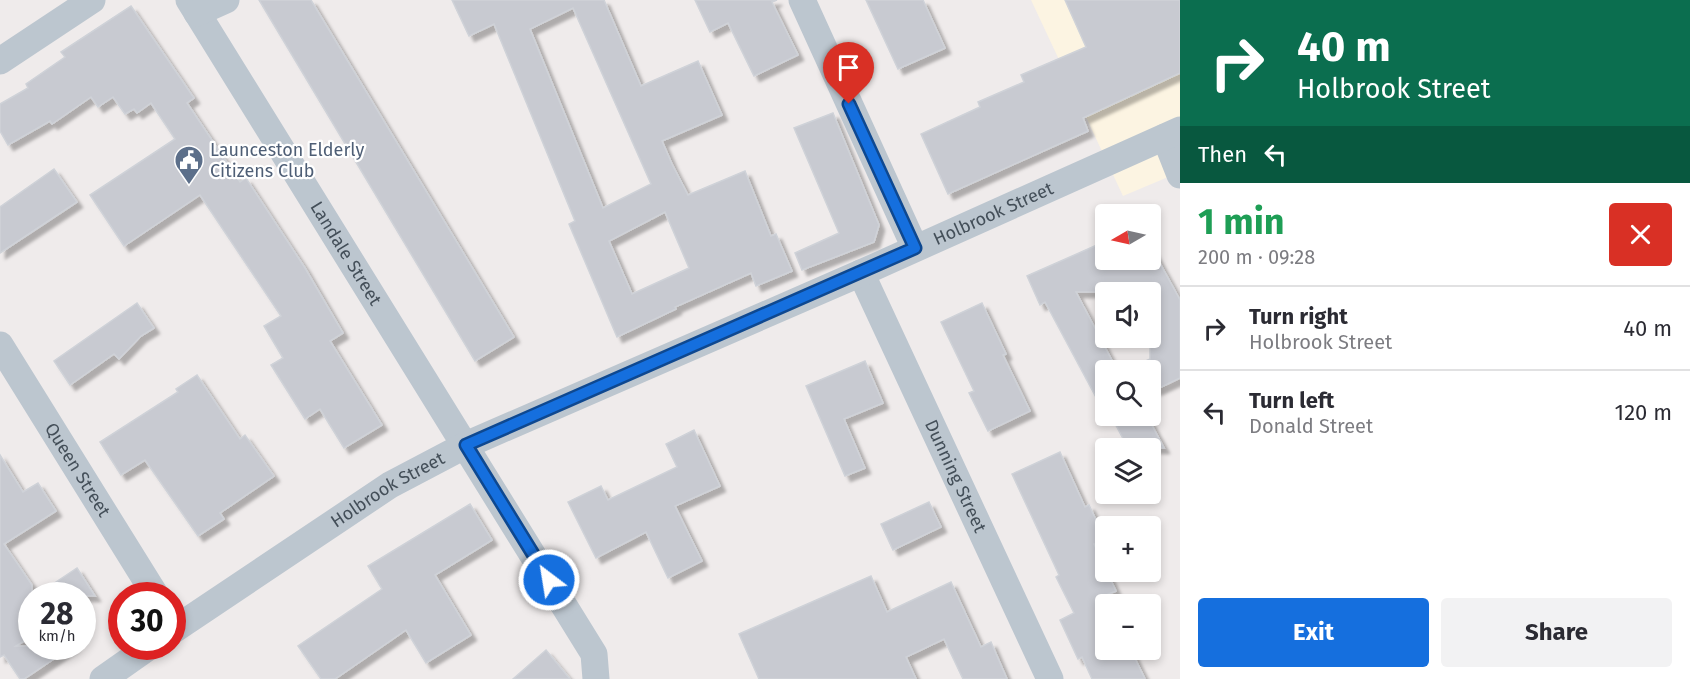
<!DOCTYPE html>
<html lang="en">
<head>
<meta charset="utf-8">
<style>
	body { margin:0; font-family:"Fira Sans",sans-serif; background:#f2f2f3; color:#2b2b33; height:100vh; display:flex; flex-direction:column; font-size:22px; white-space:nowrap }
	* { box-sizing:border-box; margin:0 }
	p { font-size:20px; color:#7c7c81 }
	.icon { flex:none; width:33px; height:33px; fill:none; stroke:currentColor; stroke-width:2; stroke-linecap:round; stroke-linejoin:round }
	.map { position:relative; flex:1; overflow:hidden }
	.panel { display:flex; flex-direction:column; background:#fff; width:510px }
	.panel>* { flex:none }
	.hud { background:#0b6e4f; color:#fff; overflow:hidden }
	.needle { width:39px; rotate:261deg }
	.buttons { position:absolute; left:1095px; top:204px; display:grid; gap:12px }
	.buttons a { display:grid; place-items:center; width:66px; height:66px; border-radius:6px; background:#fff; box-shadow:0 3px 9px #0003; font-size:30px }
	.speed { position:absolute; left:18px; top:582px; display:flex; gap:12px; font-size:30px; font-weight:700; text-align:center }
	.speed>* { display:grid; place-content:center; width:78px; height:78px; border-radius:50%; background:#fff; box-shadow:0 3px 9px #0003; line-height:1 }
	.speed small { font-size:15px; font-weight:400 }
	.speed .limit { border:9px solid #d22; background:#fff; color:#111 }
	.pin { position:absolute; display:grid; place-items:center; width:51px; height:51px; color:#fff; margin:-62px -26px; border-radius:50% 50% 50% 0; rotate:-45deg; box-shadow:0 0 6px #0007 }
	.pin .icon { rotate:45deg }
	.me { position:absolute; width:66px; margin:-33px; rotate:329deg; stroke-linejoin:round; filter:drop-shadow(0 0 4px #0008) }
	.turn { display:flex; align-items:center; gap:21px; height:126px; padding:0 18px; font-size:27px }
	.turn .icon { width:78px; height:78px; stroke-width:2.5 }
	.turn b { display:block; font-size:42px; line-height:51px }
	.then { display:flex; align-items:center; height:57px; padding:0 18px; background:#0003; gap:12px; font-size:22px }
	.round { display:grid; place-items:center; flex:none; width:63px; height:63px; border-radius:6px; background:#f2f2f3 }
	.summary { display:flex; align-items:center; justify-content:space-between; height:102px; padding:0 18px }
	h1 { font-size:36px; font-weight:700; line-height:45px; color:#1e9e55 }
	.primary-button { display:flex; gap:12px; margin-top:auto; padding:12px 18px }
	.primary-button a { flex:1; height:69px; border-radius:6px; background:#156fde; color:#fff; font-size:24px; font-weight:700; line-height:69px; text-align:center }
	.primary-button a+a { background:#f2f2f3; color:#2b2b33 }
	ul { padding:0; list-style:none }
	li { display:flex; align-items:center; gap:18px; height:84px; padding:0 18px; border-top:2px solid #e1e1e2 }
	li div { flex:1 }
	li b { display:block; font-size:22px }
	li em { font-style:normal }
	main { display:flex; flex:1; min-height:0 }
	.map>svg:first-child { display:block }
	.commercial { fill:#fcf4e2 }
	.building { fill:#c8cad1; stroke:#cfd2d8; stroke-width:1.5; fill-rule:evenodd; filter:url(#shadow) }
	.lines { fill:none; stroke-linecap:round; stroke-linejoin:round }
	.minor { stroke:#bcc6cf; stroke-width:27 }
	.route-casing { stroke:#0e4890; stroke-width:15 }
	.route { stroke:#156fde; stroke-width:10 }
	.labels { text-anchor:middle; stroke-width:4.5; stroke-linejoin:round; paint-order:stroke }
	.service-label { font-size:18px; fill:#4e5e75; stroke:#fff; text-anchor:start }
	.street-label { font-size:18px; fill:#444f59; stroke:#fff }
</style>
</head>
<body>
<main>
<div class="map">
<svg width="1180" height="679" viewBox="0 0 1180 679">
	<defs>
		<filter id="shadow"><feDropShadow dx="5.5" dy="5.5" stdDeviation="1.5" flood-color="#0004"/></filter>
	</defs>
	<rect width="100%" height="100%" fill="#efebeb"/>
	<path class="commercial" d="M1031 0H1180V172L1123 196Z"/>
	<g class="building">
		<path d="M259 0H311L514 337 475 361Z"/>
		<path d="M452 0H604L641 86 698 61 722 115 662 141 672 164 688 195 745 171 771 236 776 234 792 271 756 286 751 273 675 307 676 309 617 337 569 224 575 221 494 24 469 36ZM573 8 651 184 603 208 530 29ZM665 212 689 268 632 294 609 241Z"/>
		<path d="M695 0H777L772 2 798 55 754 76 728 23 710 32Z"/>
		<path d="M866 0H923L945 48 898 69Z"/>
		<path d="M1065 0H1180V73L1083 118 1088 131 948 194 921 134 980 107 978 102 1024 82 1021 75 1086 47Z"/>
		<path d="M131 6 194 98 187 103 240 182 246 178 305 268 343 333 330 341 382 425 344 448 320 409 305 419 271 365 283 358 264 326 281 316 200 195 124 246 90 195 175 139 151 103 137 113 134 109 125 114 113 97 98 107 91 97 52 124 50 121 8 145 0 131V104L28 88 26 84 65 57 61 52Z"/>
		<path d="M833 113 879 225 874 242 802 270 795 253 839 233 794 128Z"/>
		<path d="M54 169 77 202 0 253V207Z"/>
		<path d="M1106 241V260H1150V245L1180 300V378L1155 390 1150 382V370H1145L1141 363 1150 359V292H1076L1117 370H1106V416L1045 302 1040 305 1027 276Z"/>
		<path d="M137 303 154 328 141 336 119 359 114 354 70 385 54 361Z"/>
		<path d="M982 303 1006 354 1003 355 1030 411 988 431 969 393 974 391 941 322Z"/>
		<path d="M865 361 883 403 844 419 865 468 845 476 806 386Z"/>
		<path d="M197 375 240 439 245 435 274 476 220 513 224 519 198 536 145 460 121 475 100 442 178 392 176 389Z"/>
		<path d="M1111 416H1147L1164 448H1128Z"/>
		<path d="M694 430 720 486 675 506 702 561 668 578 646 532 596 558 568 502 601 486 608 500 677 467 666 444Z"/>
		<path d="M1060 452 1085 507 1089 505 1105 539 1094 544 1116 591 1106 595V650H1131L1145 679H1092L1082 657 1078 659 1060 620 1074 613 1056 577 1059 575 1012 474Z"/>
		<path d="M0 455 23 492 38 483 56 511 4 544 32 585V636L16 646H73L24 679H20L4 655 0 657Z"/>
		<path d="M929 502 941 527 893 550 881 524Z"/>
		<path d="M470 504 492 540 435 575 471 635 426 663 406 630 335 679H321L298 646 382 589 368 566Z"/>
		<path d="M77 568 95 596H35Z"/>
		<path d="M871 576 887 612 951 582 981 647 991 642 1007 679H963L944 639 906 657 916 679H759L739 634Z"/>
		<path d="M546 650 570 679H513Z"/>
	</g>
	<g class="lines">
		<g class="minor">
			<path id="s1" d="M189 0 594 654 596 679"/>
			<path d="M802 0 915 248"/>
			<path d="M197 13 226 0"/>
			<path d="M0 61 92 0"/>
			<path d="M1165 137 1180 175"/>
			<path id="s2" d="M861 273 1050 679"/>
			<path id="s3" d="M0 345 156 596"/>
			<path id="s4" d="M172 631 390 485 466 445 861 273 1180 130"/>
			<path d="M103 679 150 646"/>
		</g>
	</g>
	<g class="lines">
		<g class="route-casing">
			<path id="route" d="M549 580 466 445 915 248 849 104"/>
		</g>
		<use href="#route" class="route"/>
	</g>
	<defs>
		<g id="civic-pin" transform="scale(1.5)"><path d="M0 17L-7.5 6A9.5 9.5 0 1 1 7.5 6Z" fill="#5c6f8a" stroke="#fff"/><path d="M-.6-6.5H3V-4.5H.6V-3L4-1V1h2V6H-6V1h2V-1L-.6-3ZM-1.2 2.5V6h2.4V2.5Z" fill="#fff"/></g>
	</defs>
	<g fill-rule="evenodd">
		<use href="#civic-pin" x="189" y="160"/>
	</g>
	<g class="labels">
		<g class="service-label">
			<text x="210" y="156">Launceston Elderly<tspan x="210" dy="21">Citizens Club</tspan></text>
		</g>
		<g class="street-label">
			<text dy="6" stroke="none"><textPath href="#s4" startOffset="924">Holbrook Street</textPath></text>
			<text dy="6" stroke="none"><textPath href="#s1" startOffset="298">Landale Street</textPath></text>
			<text dy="6" stroke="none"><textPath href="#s3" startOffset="147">Queen Street</textPath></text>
			<text dy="6" stroke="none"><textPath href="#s2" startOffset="224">Dunning Street</textPath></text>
			<text dy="6" stroke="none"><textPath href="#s4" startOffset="258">Holbrook Street</textPath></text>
		</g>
	</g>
</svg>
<div class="buttons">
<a><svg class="needle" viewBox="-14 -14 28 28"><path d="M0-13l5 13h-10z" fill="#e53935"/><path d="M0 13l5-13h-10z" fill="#7c7c81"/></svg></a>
<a><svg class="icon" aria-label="sound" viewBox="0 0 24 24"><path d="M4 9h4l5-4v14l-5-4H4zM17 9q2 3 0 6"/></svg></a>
<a><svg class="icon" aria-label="search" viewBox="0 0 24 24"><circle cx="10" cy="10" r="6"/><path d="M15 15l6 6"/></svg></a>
<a><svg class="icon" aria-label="layers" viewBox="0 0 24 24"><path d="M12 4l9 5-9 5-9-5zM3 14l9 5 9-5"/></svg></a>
<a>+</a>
<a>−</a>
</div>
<div class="speed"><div>28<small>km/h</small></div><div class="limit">30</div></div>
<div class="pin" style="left:849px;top:104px;background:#d93025"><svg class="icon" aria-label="arrive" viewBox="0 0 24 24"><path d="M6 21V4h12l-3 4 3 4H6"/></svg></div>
<svg class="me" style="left:549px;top:580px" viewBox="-20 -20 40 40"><circle r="17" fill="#156fde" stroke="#fff" stroke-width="3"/><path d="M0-11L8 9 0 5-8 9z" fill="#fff"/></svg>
</div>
<section class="panel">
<div class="hud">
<div class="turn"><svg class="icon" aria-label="right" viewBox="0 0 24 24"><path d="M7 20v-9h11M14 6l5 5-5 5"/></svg><div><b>40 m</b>Holbrook Street</div></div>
<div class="then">Then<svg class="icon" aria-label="left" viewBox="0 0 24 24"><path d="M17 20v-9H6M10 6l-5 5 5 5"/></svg></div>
</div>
<div class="summary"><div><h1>1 min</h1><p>200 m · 09:28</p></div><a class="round" style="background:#d93025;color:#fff"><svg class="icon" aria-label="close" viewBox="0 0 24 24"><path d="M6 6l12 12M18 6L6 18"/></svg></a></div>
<ul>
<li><svg class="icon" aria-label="right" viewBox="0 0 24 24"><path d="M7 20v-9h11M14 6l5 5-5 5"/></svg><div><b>Turn right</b><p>Holbrook Street</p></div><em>40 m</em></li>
<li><svg class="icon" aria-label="left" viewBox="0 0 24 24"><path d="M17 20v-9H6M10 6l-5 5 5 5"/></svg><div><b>Turn left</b><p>Donald Street</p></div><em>120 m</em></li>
</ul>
<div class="primary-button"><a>Exit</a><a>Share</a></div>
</section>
</main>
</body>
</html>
